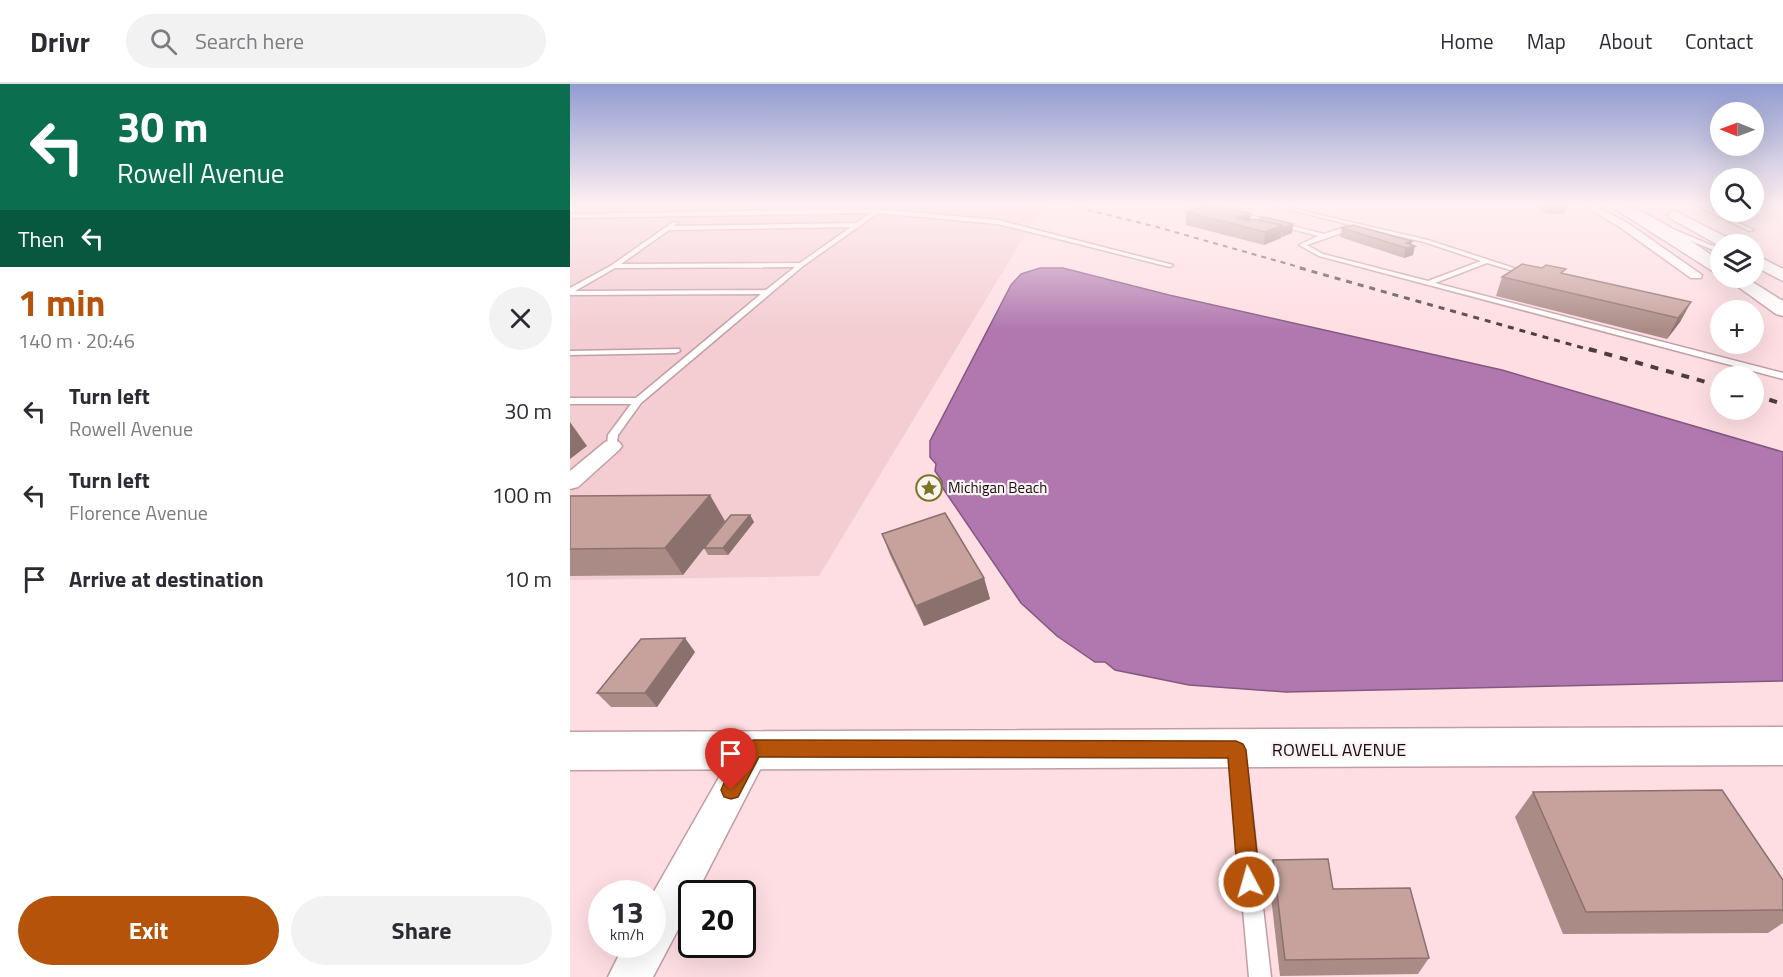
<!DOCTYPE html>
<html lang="en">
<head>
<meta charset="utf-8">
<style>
	body { margin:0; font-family:"Titillium Web",sans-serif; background:#f2f2f3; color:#2b2b33; height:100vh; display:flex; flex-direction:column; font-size:22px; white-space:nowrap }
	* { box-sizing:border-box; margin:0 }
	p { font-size:20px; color:#7c7c81 }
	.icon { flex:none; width:33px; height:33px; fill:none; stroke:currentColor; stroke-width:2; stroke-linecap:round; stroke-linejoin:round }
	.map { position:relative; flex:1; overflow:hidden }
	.side { display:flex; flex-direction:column; background:#fff; width:570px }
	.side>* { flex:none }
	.banner { background:#0b6e4f; color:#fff; overflow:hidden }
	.needle { width:39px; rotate:271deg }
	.controls { position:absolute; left:1140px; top:18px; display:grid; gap:12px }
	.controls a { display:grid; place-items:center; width:54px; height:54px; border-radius:50%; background:#fff; box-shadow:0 6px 24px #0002; font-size:30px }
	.speed { position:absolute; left:18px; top:796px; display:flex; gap:12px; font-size:30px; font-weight:700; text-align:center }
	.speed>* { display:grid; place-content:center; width:78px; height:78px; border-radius:50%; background:#fff; box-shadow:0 6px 24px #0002; line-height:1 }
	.speed small { font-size:15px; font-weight:400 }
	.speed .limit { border:3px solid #111; border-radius:9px; background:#fff; color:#111 }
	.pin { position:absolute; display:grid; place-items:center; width:51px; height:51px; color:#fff; margin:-62px -26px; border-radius:50% 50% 50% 0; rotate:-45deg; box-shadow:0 0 6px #0007 }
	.pin .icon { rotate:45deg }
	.me { position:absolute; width:66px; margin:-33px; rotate:354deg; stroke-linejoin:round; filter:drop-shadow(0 0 4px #0008) }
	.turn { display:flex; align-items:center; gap:21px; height:126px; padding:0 18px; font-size:27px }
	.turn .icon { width:78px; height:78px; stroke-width:2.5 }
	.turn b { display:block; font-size:42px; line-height:51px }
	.then { display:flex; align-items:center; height:57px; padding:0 18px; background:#0003; gap:12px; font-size:22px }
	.round { display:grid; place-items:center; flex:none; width:63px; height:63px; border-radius:32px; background:#f2f2f3 }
	.overview { display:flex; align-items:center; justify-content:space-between; height:102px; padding:0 18px }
	h1 { font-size:36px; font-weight:700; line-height:45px; color:#b45309 }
	.action { display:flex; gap:12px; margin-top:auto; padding:12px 18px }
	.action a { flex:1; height:69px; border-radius:36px; background:#b45309; color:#fff; font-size:24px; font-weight:700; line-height:69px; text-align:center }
	.action a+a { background:#f2f2f3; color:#2b2b33 }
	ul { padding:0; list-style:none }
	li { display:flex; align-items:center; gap:18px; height:84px; padding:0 18px }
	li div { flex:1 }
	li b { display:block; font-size:22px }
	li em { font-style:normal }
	header { display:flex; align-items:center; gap:36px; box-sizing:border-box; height:84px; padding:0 30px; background:#fff; border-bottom:2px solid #e1e1e2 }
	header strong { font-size:28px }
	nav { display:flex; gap:33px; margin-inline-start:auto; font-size:21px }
	.search { width:420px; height:54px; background:#f2f2f3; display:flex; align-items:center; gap:15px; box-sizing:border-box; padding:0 21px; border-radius:33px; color:#7c7c81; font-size:22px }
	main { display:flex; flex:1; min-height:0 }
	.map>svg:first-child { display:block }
	.built { fill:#f3cdd2 }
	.water { fill:#b078af; stroke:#83587f; stroke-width:1.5 }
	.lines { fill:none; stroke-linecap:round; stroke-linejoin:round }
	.service-casing { stroke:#c29ea3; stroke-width:3 }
	.minor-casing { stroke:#c29ea3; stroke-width:3 }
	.tertiary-casing { stroke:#c29ea3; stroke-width:3 }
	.motorway-casing { stroke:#c29ea3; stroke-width:3 }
	.service { fill:#fff; fill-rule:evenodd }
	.minor { fill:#fff; fill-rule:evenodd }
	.tertiary { fill:#fff; fill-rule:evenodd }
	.motorway { fill:#fff; fill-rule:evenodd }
	.rail-far2 { stroke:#4e3d40; stroke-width:2; stroke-dasharray:5 5; stroke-linecap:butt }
	.rail-far1 { stroke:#4e3d40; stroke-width:3; stroke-dasharray:6 6; stroke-linecap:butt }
	.rail { stroke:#4e3d40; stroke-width:4; stroke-dasharray:8 8; stroke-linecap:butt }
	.wall { fill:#ab8b86 }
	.shaded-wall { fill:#8b716d }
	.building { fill:#c7a29c; stroke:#8b716d; stroke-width:1.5 }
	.route { fill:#b45309; stroke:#753606; stroke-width:1.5 }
	.labels { text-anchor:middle; stroke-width:4.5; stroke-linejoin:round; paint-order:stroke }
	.poi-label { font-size:15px; fill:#1a0e10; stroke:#fbf2f3; text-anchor:start }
	.near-street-label { font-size:18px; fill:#1a0e10; stroke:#fbf2f3 }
</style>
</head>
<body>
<header>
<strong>Drivr</strong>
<div class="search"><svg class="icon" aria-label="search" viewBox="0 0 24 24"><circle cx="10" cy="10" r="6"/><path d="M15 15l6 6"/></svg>Search here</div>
<nav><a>Home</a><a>Map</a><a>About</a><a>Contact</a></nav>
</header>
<main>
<section class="side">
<div class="banner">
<div class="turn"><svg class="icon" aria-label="left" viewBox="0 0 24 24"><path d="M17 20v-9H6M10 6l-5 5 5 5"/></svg><div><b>30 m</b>Rowell Avenue</div></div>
<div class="then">Then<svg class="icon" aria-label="left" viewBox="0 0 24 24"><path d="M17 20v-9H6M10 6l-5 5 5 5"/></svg></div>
</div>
<div class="overview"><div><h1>1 min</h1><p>140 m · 20:46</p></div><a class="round"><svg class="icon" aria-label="close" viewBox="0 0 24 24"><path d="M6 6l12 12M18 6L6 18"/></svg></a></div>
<ul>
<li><svg class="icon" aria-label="left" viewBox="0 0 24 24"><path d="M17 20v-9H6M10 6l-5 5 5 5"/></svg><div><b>Turn left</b><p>Rowell Avenue</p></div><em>30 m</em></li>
<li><svg class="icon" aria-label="left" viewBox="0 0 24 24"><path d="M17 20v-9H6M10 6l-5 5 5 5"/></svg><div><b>Turn left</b><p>Florence Avenue</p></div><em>100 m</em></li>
<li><svg class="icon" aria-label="arrive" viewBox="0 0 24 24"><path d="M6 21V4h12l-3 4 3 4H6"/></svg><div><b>Arrive at destination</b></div><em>10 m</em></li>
</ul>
<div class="action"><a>Exit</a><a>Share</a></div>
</section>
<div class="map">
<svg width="1213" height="893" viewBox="0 0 1213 893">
	<rect width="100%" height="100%" fill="#fedee3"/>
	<path class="built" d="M0 121H473L249 492 0 496Z"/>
	<path class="water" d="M470 184H493L599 211 932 286 1213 368V597L716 608 619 601 545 586 535 578H525L487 552 451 519 372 403V397L365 387 366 380 360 373V357L441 201 451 190Z"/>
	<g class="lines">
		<g class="service-casing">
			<g id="service">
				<path d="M597 121H671L668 122 671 129 754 150 781 141 701 121H707L858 156 962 190 957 191 917 179 865 199 1213 289V295L749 172 729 161 748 152 667 131 663 122ZM788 143 854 158 911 177 858 197 753 170 737 161Z"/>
				<path d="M1125 121H1130L1184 146 1179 147Z"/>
				<path d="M307 125 428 136 603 181 600 183 428 140 308 129 233 182 71 319 48 351 46 364H38L37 362 38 351 61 320H0V314H66L191 210 0 211V204L42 181 103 138 108 139 104 142 286 139 301 129 0 134V130ZM281 143 230 179 51 180 99 146ZM225 183 196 206 5 207 45 184Z"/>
				<path d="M1098 143 1150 165V169L1096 146Z"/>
				<path d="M109 265 110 267 106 269 0 271V267Z"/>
				<path d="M667 659 673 662 675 667 701 893H679L659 667 661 662Z"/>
			</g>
		</g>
		<g class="minor-casing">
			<g id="minor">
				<path d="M1013 121H1024L1059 140 1132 191 1131 194H1121L1051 144Z"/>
				<path d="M42 356 49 358 52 362 49 366 8 403 0 405V387L35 358Z"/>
				<path d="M184 649 196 653 201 664 126 810H122V819L83 893H38L54 861H82V811L172 653Z"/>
			</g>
		</g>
		<g class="tertiary-casing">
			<path id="tertiary" d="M1213 643V681L0 686V648Z"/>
		</g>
		<g class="motorway-casing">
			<g id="motorway">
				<path d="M1039 121C1071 118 1123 159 1150 177V189L1144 188Z"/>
				<path d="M1105 127 1164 157 1166 160H1150V162L1100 134 1098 131 1100 128Z"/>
				<path d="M1184 170 1213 185V197L1184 182Z"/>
				<path d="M1156 194H1176L1213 217V232L1206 230Z"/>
			</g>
		</g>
		<use href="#service" class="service"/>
		<use href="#minor" class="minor"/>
		<use href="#tertiary" class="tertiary"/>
		<use href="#motorway" class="motorway"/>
		<path class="rail-far2" d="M498 121 587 143 736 185"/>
		<path class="rail-far1" d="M730 184 1024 267"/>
		<g class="rail">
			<path d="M1019 265 1150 302"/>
			<path d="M1184 311 1213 320"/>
		</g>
	</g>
	<g class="wall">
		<path d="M964 121H996L998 122 995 130H977Z"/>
		<path d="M1150 121V128H1174L1158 130 1142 126 1144 122Z"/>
		<path d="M616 128 681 129 680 136 723 140 722 149 711 153V154L694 161 616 141Z"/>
		<path d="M772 144 842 157 841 160 843 171 834 174 770 153Z"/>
		<path d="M994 190 1121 218 1110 238 1097 255 926 212 932 193Z"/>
		<path d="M0 412 155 437 113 491 0 492Z"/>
		<path d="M180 431 184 438 158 471H138L134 464Z"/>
		<path d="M312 450 414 494 420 515 354 542 320 471Z"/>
		<path d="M125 568 87 623H41L27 609Z"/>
		<path d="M963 708 1213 796V839L1198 849 993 850 945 733Z"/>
		<path d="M703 776 859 874 848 890 710 892 699 795Z"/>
	</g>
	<g class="shaded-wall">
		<path d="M1160 128H1174L1158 130Z"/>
		<path d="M681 129 680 141 667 134Z"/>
		<path d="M723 140 722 149 712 153 713 144Z"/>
		<path d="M712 141 711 154 694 161 695 148Z"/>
		<path d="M842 157 841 163 845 162 843 171 834 174 836 159Z"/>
		<path d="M1121 218 1110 238 1097 255 1108 234Z"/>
		<path d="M0 338 17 362 0 375Z"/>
		<path d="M140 411 155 437 113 491 95 464Z"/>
		<path d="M180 431 184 438 158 471 153 464Z"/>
		<path d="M414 494 420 515 354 542 346 522Z"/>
		<path d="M115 554 125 568 87 623 75 609Z"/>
	</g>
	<g class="building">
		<path d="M639 121 681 129 667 134 678 137 683 135 712 141 695 148 616 128Z"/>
		<path d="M978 121H996L998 122H979Z"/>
		<path d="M694 133 723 140 713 144H712V141L687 136Z"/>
		<path d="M783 141 842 157 836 159 845 162 836 164 772 144Z"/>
		<path d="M952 180 972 184 976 181 996 185 991 189 1121 218 1108 234 932 193Z"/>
		<path d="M140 411 95 464 0 465V412Z"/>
		<path d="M375 429 414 494 346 522 312 450Z"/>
		<path d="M161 431H180L153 464H134Z"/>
		<path d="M115 554 75 609H27L71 555Z"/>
		<path d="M1152 706 1213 796V826L1016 828 963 708Z"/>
		<path d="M758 775 763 805 840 804 859 874 715 876 703 776Z"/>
	</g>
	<linearGradient id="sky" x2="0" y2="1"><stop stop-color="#919cd1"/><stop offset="0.49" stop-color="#fff0f2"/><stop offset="1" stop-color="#fff0f2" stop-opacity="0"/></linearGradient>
	<rect width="1213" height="246" fill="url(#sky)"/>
	<path class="route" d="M184 656 666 657 673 660 676 666 690 798 687 806 679 809 671 806 668 798 658 674 189 673 168 713 161 715 154 713 151 706 154 699 177 658Z"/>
	<defs>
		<g id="sight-ring" transform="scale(1.35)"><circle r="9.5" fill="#fbf2f3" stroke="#767921" stroke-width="1.5"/><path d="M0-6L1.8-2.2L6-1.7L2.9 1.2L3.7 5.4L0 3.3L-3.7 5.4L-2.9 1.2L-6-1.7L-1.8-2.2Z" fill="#767921"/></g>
	</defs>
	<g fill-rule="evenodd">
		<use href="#sight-ring" x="359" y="404"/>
	</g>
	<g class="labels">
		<g class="poi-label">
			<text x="378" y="409">Michigan Beach</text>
		</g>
		<g class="near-street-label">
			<text x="769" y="672">ROWELL AVENUE</text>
		</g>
	</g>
</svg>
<div class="controls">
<a><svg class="needle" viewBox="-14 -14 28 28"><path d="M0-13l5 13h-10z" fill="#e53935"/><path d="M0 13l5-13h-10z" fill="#7c7c81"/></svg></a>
<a><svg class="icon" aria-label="search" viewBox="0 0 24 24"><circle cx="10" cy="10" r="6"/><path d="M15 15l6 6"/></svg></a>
<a><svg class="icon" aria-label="layers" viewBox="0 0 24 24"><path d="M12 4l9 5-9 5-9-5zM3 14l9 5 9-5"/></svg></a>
<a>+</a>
<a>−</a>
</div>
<div class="speed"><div>13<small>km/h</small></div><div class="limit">20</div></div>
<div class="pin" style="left:161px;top:706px;background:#d93025"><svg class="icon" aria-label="arrive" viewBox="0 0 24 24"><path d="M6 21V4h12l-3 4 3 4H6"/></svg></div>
<svg class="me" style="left:679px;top:798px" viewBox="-20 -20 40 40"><circle r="17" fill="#b45309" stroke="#fff" stroke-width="3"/><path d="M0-11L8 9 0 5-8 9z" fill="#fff"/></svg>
</div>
</main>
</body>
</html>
